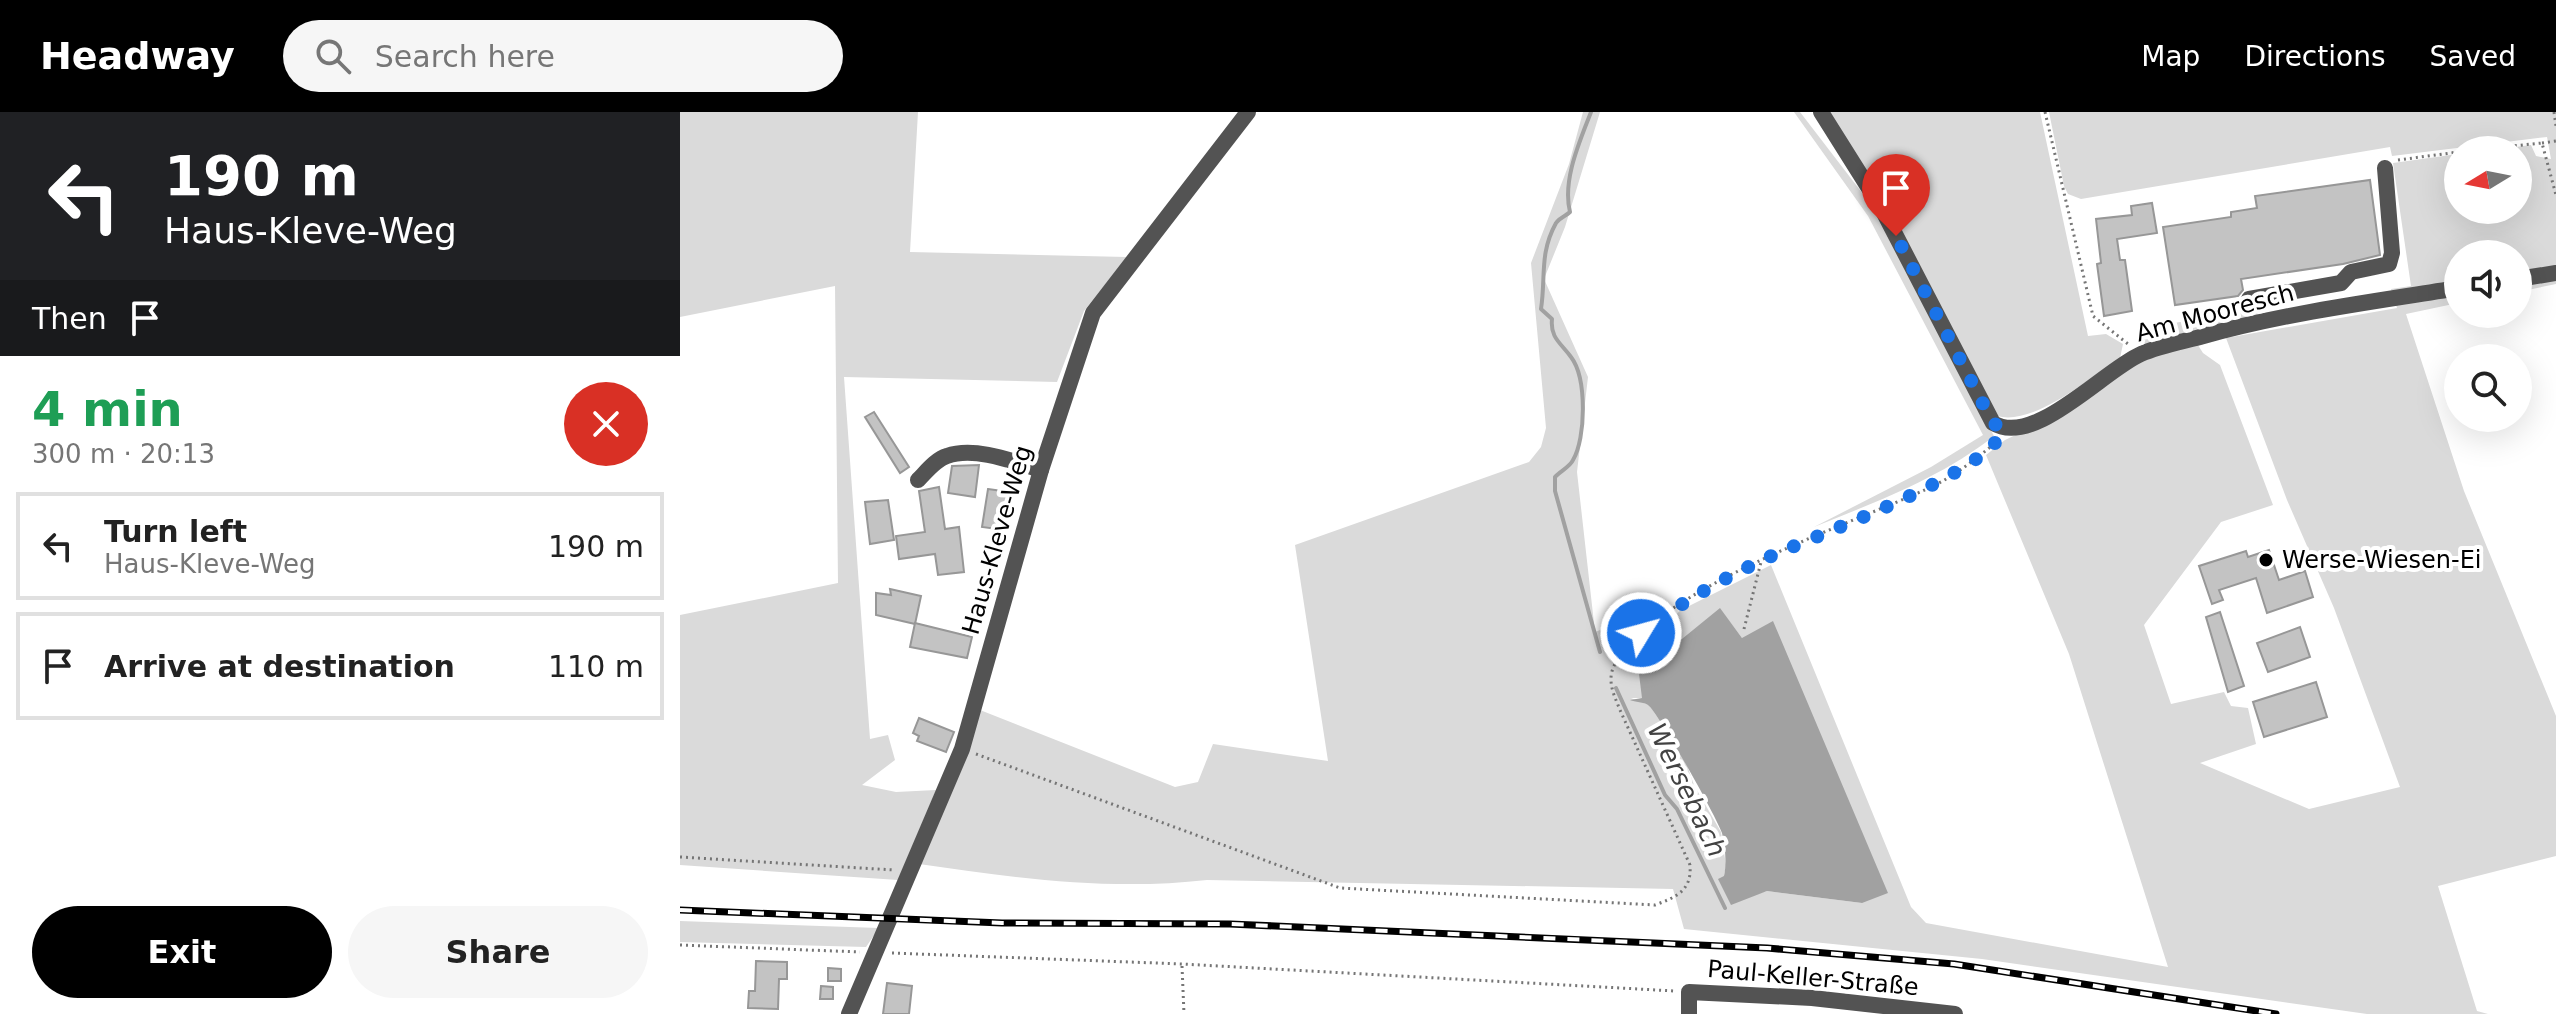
<!DOCTYPE html>
<html lang="en">
<head>
<meta charset="utf-8">
<style>
	body { margin:0; font-family:"DejaVu Sans",sans-serif; background:#f6f6f6; color:#222; height:100vh; display:flex; flex-direction:column; font-size:30px; white-space:nowrap }
	* { box-sizing:border-box; margin:0 }
	p { font-size:26px; color:#767676 }
	.icon { flex:none; width:44px; height:44px; fill:none; stroke:currentColor; stroke-width:2; stroke-linecap:round; stroke-linejoin:round }
	.map { position:relative; flex:1; overflow:hidden }
	.details { display:flex; flex-direction:column; background:#fff; width:680px }
	.details>* { flex:none }
	.banner { background:#202124; color:#fff; overflow:hidden }
	.needle { width:52px; rotate:260deg }
	.controls { position:absolute; left:1764px; top:24px; display:grid; gap:16px }
	.controls a { display:grid; place-items:center; width:88px; height:88px; border-radius:50%; background:#fff; box-shadow:0 8px 32px #0002; font-size:40px }
	.pin { position:absolute; display:grid; place-items:center; width:68px; height:68px; color:#fff; margin:-82px -34px; border-radius:50% 50% 50% 0; rotate:-45deg; box-shadow:0 0 8px #0007 }
	.pin .icon { rotate:45deg }
	.me { position:absolute; width:88px; margin:-44px; rotate:53deg; stroke-linejoin:round; filter:drop-shadow(0 0 6px #0008) }
	.turn { display:flex; align-items:center; gap:28px; height:168px; padding:0 32px; font-size:36px }
	.turn .icon { width:104px; height:104px; stroke-width:2.5 }
	.turn b { display:block; font-size:56px; line-height:68px }
	.then { display:flex; align-items:center; height:76px; padding:0 32px; background:#0003; gap:16px; font-size:30px }
	.round { display:grid; place-items:center; flex:none; width:84px; height:84px; border-radius:42px; background:#f6f6f6 }
	.head { display:flex; align-items:center; justify-content:space-between; height:136px; padding:0 32px }
	h1 { font-size:48px; font-weight:700; line-height:60px; color:#1e9e55 }
	.primary-button { display:flex; gap:16px; margin-top:auto; padding:16px 32px }
	.primary-button a { flex:1; height:92px; border-radius:48px; background:#000; color:#fff; font-size:32px; font-weight:700; line-height:92px; text-align:center }
	.primary-button a+a { background:#f6f6f6; color:#222 }
	ul { padding:0; list-style:none }
	li { display:flex; align-items:center; gap:24px; height:108px; margin:0 16px 12px; padding:0 16px; border:4px solid #e0e0e0; border-radius:0px }
	li div { flex:1 }
	li b { display:block; font-size:30px }
	li em { font-style:normal }
	header { display:flex; align-items:center; gap:48px; box-sizing:border-box; height:112px; padding:0 40px; background:#000; color:#fff }
	header strong { font-size:38px }
	nav { display:flex; gap:44px; margin-inline-start:auto; font-size:28px }
	.search { width:560px; height:72px; background:#f6f6f6; display:flex; align-items:center; gap:20px; box-sizing:border-box; padding:0 28px; border-radius:44px; color:#767676; font-size:30px }
	main { display:flex; flex:1; min-height:0 }
	.map>svg:first-child { display:block }
	.green { fill:#dadada; fill-rule:evenodd }
	.water { fill:#a1a1a1 }
	.lines { fill:none; stroke-linecap:round; stroke-linejoin:round }
	.stream { stroke:#a1a1a1; stroke-width:4 }
	.building { fill:#c3c3c3; stroke:#979797; stroke-width:2 }
	.path { stroke:#757575; stroke-width:3; stroke-dasharray:2 4; stroke-linecap:butt }
	.minor { stroke:#535353; stroke-width:16 }
	.rail-casing { stroke:#000; stroke-width:7 }
	.rail { stroke:#fff; stroke-width:4; stroke-dasharray:12; stroke-linecap:butt }
	.route { stroke:#1a73e8; stroke-width:14; stroke-dasharray:0 25.2 }
	.poi-dot { fill:#000; stroke:#fff; stroke-width:3 }
	.labels { text-anchor:middle; stroke-width:8; stroke-linejoin:round; paint-order:stroke }
	.street-label { font-size:24px; fill:#000; stroke:#fff }
	.poi-label { font-size:24px; fill:#000; stroke:#fff; text-anchor:start }
	.water-label { font-size:26px; font-style:italic; fill:#424242; stroke:#fff }
</style>
</head>
<body>
<header>
<strong>Headway</strong>
<div class="search"><svg class="icon" aria-label="search" viewBox="0 0 24 24"><circle cx="10" cy="10" r="6"/><path d="M15 15l6 6"/></svg>Search here</div>
<nav><a>Map</a><a>Directions</a><a>Saved</a></nav>
</header>
<main>
<section class="details">
<div class="banner">
<div class="turn"><svg class="icon" aria-label="left" viewBox="0 0 24 24"><path d="M17 20v-9H6M10 6l-5 5 5 5"/></svg><div><b>190 m</b>Haus-Kleve-Weg</div></div>
<div class="then">Then<svg class="icon" aria-label="arrive" viewBox="0 0 24 24"><path d="M6 21V4h12l-3 4 3 4H6"/></svg></div>
</div>
<div class="head"><div><h1>4 min</h1><p>300 m · 20:13</p></div><a class="round" style="background:#d93025;color:#fff"><svg class="icon" aria-label="close" viewBox="0 0 24 24"><path d="M6 6l12 12M18 6L6 18"/></svg></a></div>
<ul>
<li><svg class="icon" aria-label="left" viewBox="0 0 24 24"><path d="M17 20v-9H6M10 6l-5 5 5 5"/></svg><div><b>Turn left</b><p>Haus-Kleve-Weg</p></div><em>190 m</em></li>
<li><svg class="icon" aria-label="arrive" viewBox="0 0 24 24"><path d="M6 21V4h12l-3 4 3 4H6"/></svg><div><b>Arrive at destination</b></div><em>110 m</em></li>
</ul>
<div class="primary-button"><a>Exit</a><a>Share</a></div>
</section>
<div class="map">
<svg width="1876" height="902" viewBox="0 0 1876 902">
	<rect width="100%" height="100%" fill="#fff"/>
	<g class="green">
		<path d="M0 0H238L230 140 447 145 404 199 377 270 164 265 190 627 208 623 215 648 182 673 216 680 256 678 218 768 0 753V503L158 471 155 174 0 205Z"/>
		<path d="M903 0H920L885 115 864 167 908 265 897 360 915 520 983 494V514L1001 498 1091 453 1231 795 1246 811 1488 855 1389 542 1306 343 1325 328 1359 312 1458 249 1516 230 1523 241 1540 253 1593 393 1541 410 1464 513 1491 592 1544 580 1551 594 1568 596 1576 632 1520 651 1629 697 1720 675 1654 496 1607 388 1546 226 1717 196 1711 177 1731 174 1713 51 1778 42V98H1838V38H1813L1851 33 1856 44 1871 47 1867 25 1712 44 1710 35 1401 87 1388 82 1384 74 1369 0H1876V172L1838 180V142H1778V191L1726 202 1784 379 1876 604V744L1758 774 1797 899 1808 902H1687L1302 847 1004 817 993 777 527 768C430 779 335 766 239 752L300 598 495 675 518 670 533 632 648 649 615 433 849 350 861 335 866 316 851 151 889 52ZM1040 497 1062 526 1182 791 1087 779 1071 784 1044 764 1046 753 1041 720 1014 673 1003 642 969 593 951 586H962Z"/>
		<path d="M1114 0H1120L1196 99 1314 324C1259 367 1198 389 1134 415L1251 355 1303 323 1188 104Z"/>
		<path d="M1139 0H1360L1408 224 1426 222 1443 232 1440 246C1408 267 1354 314 1317 304L1200 79Z"/>
		<path d="M1577 198 1578 205 1509 219 1467 233 1457 227 1462 216Z"/>
		<path d="M0 809 199 816 186 835 0 830Z"/>
	</g>
	<path class="water" d="M1040 496 1062 526 1093 509 1208 781 1182 791 1087 779 1051 793 1038 767 1044 764C1047 751 1045 734 1042 721 1037 706 978 600 968 593 964 590 955 590 950 588L962 586 959 562Z"/>
	<g class="lines">
		<g class="stream">
			<path d="M911 0C900 29 882 68 890 100 886 104 880 105 876 111 859 142 866 165 861 197L872 207C870 226 881 231 891 245 907 266 906 326 893 348 890 355 880 359 875 365V379L920 540"/>
			<path d="M936 576 985 683 997 697 1045 796"/>
		</g>
	</g>
	<g class="building">
		<path d="M1690 68 1700 143 1663 152 1561 167 1563 178 1558 184 1495 193 1483 115 1551 105V100L1577 96 1575 84Z"/>
		<path d="M1472 91 1477 121 1437 127 1440 148H1445L1452 199 1424 204 1417 152 1421 151 1416 107 1452 103 1451 94Z"/>
		<path d="M194 300 229 355 220 361 185 305Z"/>
		<path d="M299 353 295 385 268 381 272 354Z"/>
		<path d="M259 375 265 417 279 415 284 460 258 463 255 442 219 447 216 424 245 420 239 379Z"/>
		<path d="M308 377 330 380 324 418 302 415Z"/>
		<path d="M208 388 214 428 190 432 185 390Z"/>
		<path d="M1589 438 1599 468 1625 459 1633 485 1587 501 1576 466 1539 478 1543 488 1532 492 1519 454 1566 439 1568 445Z"/>
		<path d="M210 477 241 484 235 512 196 503V481L211 483Z"/>
		<path d="M1540 500 1564 574 1548 580 1526 505Z"/>
		<path d="M235 511 292 525 287 546 230 535Z"/>
		<path d="M1620 515 1630 545 1588 560 1577 531Z"/>
		<path d="M1636 570 1647 605 1584 625 1573 590Z"/>
		<path d="M239 606 274 620 266 640 237 629 239 624 233 621Z"/>
		<path d="M76 849 107 850V867H99L98 897 68 896 69 879H75Z"/>
		<path d="M148 856 161 857V869H148Z"/>
		<path d="M207 871 232 874 229 902H203Z"/>
		<path d="M141 874 153 875V887H140Z"/>
	</g>
	<g class="lines">
		<g class="path">
			<path d="M1365 0 1413 204 1448 232"/>
			<path d="M1874 0 1876 14"/>
			<path d="M1862 31 1876 29"/>
			<path d="M1793 38 1862 31 1876 83"/>
			<path d="M1718 48 1778 40"/>
			<path d="M1064 517 1081 450"/>
			<path d="M296 642 660 776 975 793C996 785 1012 779 1010 753L940 598C934 583 926 568 935 552 978 476 1169 413 1249 376 1275 364 1297 346 1319 328"/>
			<path d="M0 745 214 758"/>
			<path d="M0 833 180 840"/>
			<path d="M212 841 502 852 995 879"/>
			<path d="M502 854 504 902"/>
		</g>
		<g class="minor">
			<path d="M1141 0 1202 97 1313 311C1354 336 1424 258 1461 242 1479 234 1501 230 1520 225 1604 201 1692 190 1778 176"/>
			<path d="M1838 167 1876 161"/>
			<path d="M1569 187 1661 171 1671 160 1709 152 1712 141 1705 56"/>
			<path d="M238 368C246 360 256 347 267 344 295 334 335 350 361 358"/>
			<path d="M169 902 282 637 361 358 413 201 568 0"/>
			<path d="M1009 902V880L1132 886 1275 902"/>
		</g>
		<g class="rail-casing">
			<path id="rail" d="M0 798 322 811 550 812 1087 836 1274 852 1596 902"/>
		</g>
		<use href="#rail" class="rail"/>
	</g>
	<g class="lines">
		<path class="route" d="M961 521C999 492 1040 468 1083 448 1127 426 1314 360 1323 317L1313 311 1216 124"/>
	</g>
	<circle class="poi-dot" cx="1586" cy="448" r="8"/>
	<g class="labels">
		<g class="street-label">
			<text transform="translate(1535 201) rotate(-15)" y="8">Am Mooresch</text>
			<text transform="translate(317 428) rotate(-74)" y="8">Haus-Kleve-Weg</text>
			<text transform="translate(1133 866) rotate(5)" y="8">Paul-Keller-Straße</text>
		</g>
		<g class="poi-label">
			<text x="1602" y="456">Werse-Wiesen-Ei</text>
		</g>
		<g class="water-label">
			<text transform="translate(1007 678) rotate(64)" y="9">Wersebach</text>
		</g>
	</g>
</svg>
<div class="controls">
<a><svg class="needle" viewBox="-14 -14 28 28"><path d="M0-13l5 13h-10z" fill="#e53935"/><path d="M0 13l5-13h-10z" fill="#767676"/></svg></a>
<a><svg class="icon" aria-label="sound" viewBox="0 0 24 24"><path d="M4 9h4l5-4v14l-5-4H4zM17 9q2 3 0 6"/></svg></a>
<a><svg class="icon" aria-label="search" viewBox="0 0 24 24"><circle cx="10" cy="10" r="6"/><path d="M15 15l6 6"/></svg></a>
</div>
<div class="pin" style="left:1216px;top:124px;background:#d93025"><svg class="icon" aria-label="arrive" viewBox="0 0 24 24"><path d="M6 21V4h12l-3 4 3 4H6"/></svg></div>
<svg class="me" style="left:961px;top:521px" viewBox="-20 -20 40 40"><circle r="17" fill="#1a73e8" stroke="#fff" stroke-width="3"/><path d="M0-11L8 9 0 5-8 9z" fill="#fff"/></svg>
</div>
</main>
</body>
</html>
